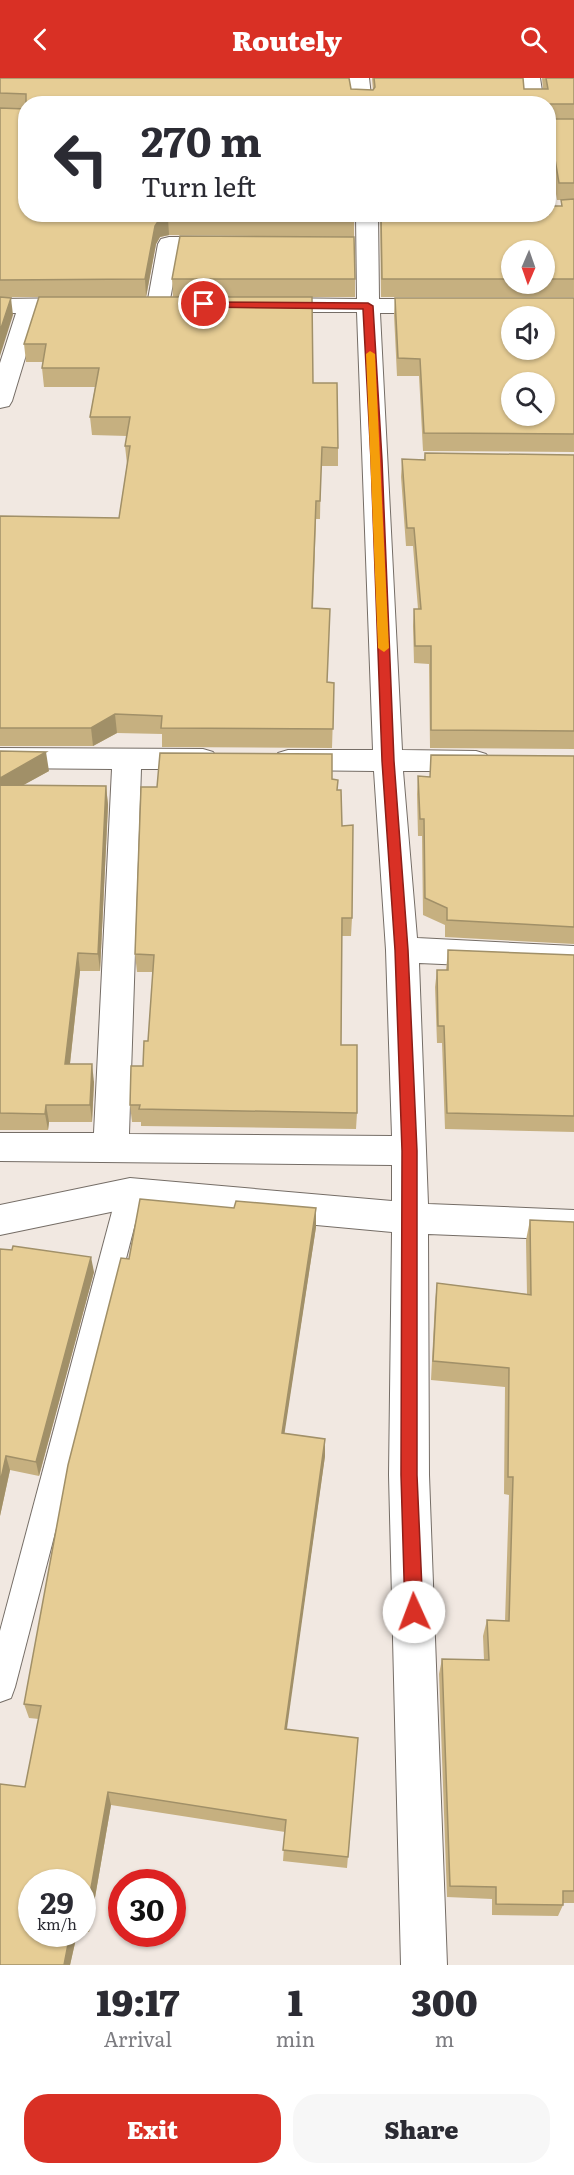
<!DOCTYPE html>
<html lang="en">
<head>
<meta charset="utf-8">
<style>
	body { margin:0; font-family:Literata,serif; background:#f7f7f7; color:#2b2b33; height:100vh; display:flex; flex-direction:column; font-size:22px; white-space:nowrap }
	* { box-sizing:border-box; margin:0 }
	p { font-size:20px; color:#7c7c81 }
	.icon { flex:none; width:33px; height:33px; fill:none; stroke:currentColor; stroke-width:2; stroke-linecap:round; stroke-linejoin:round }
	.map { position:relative; height:1887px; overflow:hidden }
	.sheet { display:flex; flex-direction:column; background:#fff; flex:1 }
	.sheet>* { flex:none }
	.top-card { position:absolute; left:18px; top:18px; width:538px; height:126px; border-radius:24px; box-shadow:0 2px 4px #0004; background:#fff; color:#2b2b33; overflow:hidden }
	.needle { width:39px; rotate:182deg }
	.fabs { position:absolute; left:501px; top:162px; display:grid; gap:12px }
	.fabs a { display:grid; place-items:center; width:54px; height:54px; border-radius:50%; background:#fff; box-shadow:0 2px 4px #0004; font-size:30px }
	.speed { position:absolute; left:18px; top:1791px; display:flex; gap:12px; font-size:30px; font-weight:700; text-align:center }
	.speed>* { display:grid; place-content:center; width:78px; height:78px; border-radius:50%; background:#fff; box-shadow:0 2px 4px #0004; line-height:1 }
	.speed small { font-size:15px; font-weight:400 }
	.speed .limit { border:9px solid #d22; background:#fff; color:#111 }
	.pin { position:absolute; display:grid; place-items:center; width:51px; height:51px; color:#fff; margin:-26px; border:3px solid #fff; border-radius:50%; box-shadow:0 2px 6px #0007 }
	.me { position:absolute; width:66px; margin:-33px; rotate:358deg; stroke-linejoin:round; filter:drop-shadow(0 0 4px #0008) }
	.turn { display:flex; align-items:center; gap:21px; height:126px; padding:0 24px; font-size:27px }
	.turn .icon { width:78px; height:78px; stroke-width:2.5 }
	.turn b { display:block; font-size:42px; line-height:51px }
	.eta { display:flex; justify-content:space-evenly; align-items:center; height:102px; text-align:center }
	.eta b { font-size:36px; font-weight:800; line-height:42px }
	.button { display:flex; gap:12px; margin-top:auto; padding:12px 24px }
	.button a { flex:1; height:69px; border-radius:24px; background:#d93025; color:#fff; font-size:24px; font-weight:800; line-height:69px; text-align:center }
	.button a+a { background:#f7f7f7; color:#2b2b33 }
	header { display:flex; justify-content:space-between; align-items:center; height:78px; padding:0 24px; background:#d93025; color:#fff; font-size:27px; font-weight:800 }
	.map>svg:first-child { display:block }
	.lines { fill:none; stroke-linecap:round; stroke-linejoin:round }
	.service-casing { stroke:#756d66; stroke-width:2 }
	.minor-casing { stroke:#756d66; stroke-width:2 }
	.service { fill:#fff; fill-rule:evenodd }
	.minor { fill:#fff; fill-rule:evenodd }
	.wall { fill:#c6b080; fill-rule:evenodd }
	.shaded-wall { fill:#a19068 }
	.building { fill:#e6cd95; stroke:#a19068; stroke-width:1.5; fill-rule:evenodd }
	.route { fill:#d93025; stroke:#8d1f18; stroke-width:1.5 }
	.slow { fill:#f59e0b }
</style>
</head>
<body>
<header><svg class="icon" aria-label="back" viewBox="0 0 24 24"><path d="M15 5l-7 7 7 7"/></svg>Routely<svg class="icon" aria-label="search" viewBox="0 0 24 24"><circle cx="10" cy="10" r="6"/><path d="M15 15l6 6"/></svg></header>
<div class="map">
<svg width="574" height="1887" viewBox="0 0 574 1887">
	<rect width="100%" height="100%" fill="#f1e8e1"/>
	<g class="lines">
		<g class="service-casing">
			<path id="service" d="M130 1104 139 1107 143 1115 15 1609 11 1620 0 1624V1553L117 1115 121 1107Z"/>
		</g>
		<g class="minor-casing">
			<g id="minor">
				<path d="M349 0H369L372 26H352Z"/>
				<path d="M520 0H540L544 26H524Z"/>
				<path d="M356 136H378L379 221H440L448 223 451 228 448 233 440 235H380L402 672 476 673 486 676 491 683 486 690 476 693H403L417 860 574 868V892L419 885 428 1126 574 1132V1162L428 1156 429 1397 447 1887H401L389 1397 392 1154 130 1130 0 1157V1127L130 1100 392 1123V1087L0 1083V1055H94L112 691 0 690V670L203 671 213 674 218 681 213 688 203 691H141L129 1056 392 1058 386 872 374 693 288 692 278 689 273 682 278 675 288 672H373L357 234H267L259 232 256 227 259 222 267 220 357 221Z"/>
				<path d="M169 159H223L231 161 234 166 231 171 179 173 169 227 166 232 158 234 150 232 147 227 158 166 161 161Z"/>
				<path d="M80 220 88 222 91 227 88 232 39 234 12 323 9 328 0 330V285L16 235H0V221Z"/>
			</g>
		</g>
		<use href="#service" class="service"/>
		<use href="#minor" class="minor"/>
	</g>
	<g class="wall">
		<path d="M0 0 373 12 372 0H523L524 11H543L542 0H574V219H381L380 136H549L561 128V122H557L549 74V26H26L354 142V159L169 157 160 159 156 166 146 219 313 305 338 370V388H321L320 441H316L313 530 327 604 334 605 332 670 162 669V656L117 655 93 668H0V438L119 440 127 386 125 368 127 358 92 357 90 339 95 309H44L42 290 43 284H26L24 266 39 219H0ZM512 172H544V206H512Z"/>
		<path d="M172 201H355V219H173Z"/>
		<path d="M395 220H574V374L423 373 419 298H397L394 237Z"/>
		<path d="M425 375 574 377V671L430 670 429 586 414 585 413 548 414 531H418L413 468H406L401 399 402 381H424Z"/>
		<path d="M0 673 49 693 23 707 106 708 108 727 100 893H80L70 986 94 1004 92 1044H49L48 1052H0Z"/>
		<path d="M574 678V866L445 859V847L423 837 422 758H418L417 716 418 698 430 699Z"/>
		<path d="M332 701 337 712 352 840 351 858H342L341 967 357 1035 356 1051 141 1048V1044H132L130 1027 143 988 148 963 153 894H137L135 876 157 709Z"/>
		<path d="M448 872 574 877V1054L445 1051 442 965H437L435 909 437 892H446Z"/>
		<path d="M234 1130H316V1149L284 1355 325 1361V1378L286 1651 358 1660 347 1790 283 1783 285 1754 111 1727 89 1854H82V1804L32 1856H77L70 1887H0L25 1709 39 1641 29 1640 24 1626 129 1181Z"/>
		<path d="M530 1142 574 1144V1825H563V1827L558 1838 492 1837V1821L447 1819 439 1596 442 1581 484 1582 483 1558 487 1542 505 1543 509 1417 504 1416 505 1309 431 1302 435 1224 437 1205 527 1216 526 1162Z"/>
		<path d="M0 1171 94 1194 39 1398 10 1392 0 1438Z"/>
	</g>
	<g class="shaded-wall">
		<path d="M168 140 169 157 160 159 156 166 146 219 145 201 155 148 159 142Z"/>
		<path d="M11 220 13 237 0 278V253Z"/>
		<path d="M115 636 117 655 93 668 91 650Z"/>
		<path d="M46 674 49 693 0 720V700Z"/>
		<path d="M106 708 108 727 100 893 98 876Z"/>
		<path d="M78 875 80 893 68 1003 65 986Z"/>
		<path d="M92 986 94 1004 92 1044 90 1027Z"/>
		<path d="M46 1027 49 1044 48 1052 45 1036Z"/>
		<path d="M316 1130V1149L282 1372V1355Z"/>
		<path d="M91 1179 94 1194 39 1398 36 1384Z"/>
		<path d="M325 1361V1378L285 1665V1651Z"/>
		<path d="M6 1378 10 1392 0 1438V1405Z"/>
		<path d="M108 1714 111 1727 89 1854 85 1844Z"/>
		<path d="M70 1856H77L70 1887H64Z"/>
	</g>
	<g class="building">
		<path d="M0 0H349L351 11 373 12 375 9 374 0H523L524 11H548L546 0H574V26H549V41H574V105H559L549 46V26H26V16L0 15Z"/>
		<path d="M0 30 26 31V136H354V142L168 140 159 142 155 148 145 201 0 202Z"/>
		<path d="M574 121V201H544V172H512V201H382L381 136H549V128H562L561 122Z"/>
		<path d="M180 158 354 159 355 201H172Z"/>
		<path d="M0 219 11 220 0 253Z"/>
		<path d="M39 219H312L313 305H337L338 370 322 369 320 423H316L312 530 330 531 327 604 334 605 333 651 161 650 162 638 115 636 91 650H0V438L119 440 130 368H125L130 339H90L99 290H42L46 266H24Z"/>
		<path d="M395 220H574V356L424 355 420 281 398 280ZM512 238H544V272H512ZM512 304H544V338H512Z"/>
		<path d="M425 375 574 377V653L431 652V568H415L414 531H421L414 450H407L402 381 425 382Z"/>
		<path d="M0 673 46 674 0 700Z"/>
		<path d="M160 675 332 676V701L338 702 337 712H341L342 748 353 747 352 840H342L341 967H357V1035L139 1031 140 1027H130L131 988H143L144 963H148L154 877 135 876 141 709H157Z"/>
		<path d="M431 677 574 678V849L447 842V830L425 820 424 741H420L418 698 430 699Z"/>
		<path d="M0 707 106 708 98 876 78 875 65 986H92L90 1027H46L45 1036 0 1035Z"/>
		<path d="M448 872 574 877V1038L447 1035 444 948H438L437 892H448Z"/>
		<path d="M140 1121 234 1130 236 1123 316 1130 282 1355 325 1361 285 1651 358 1660 348 1779 283 1772 286 1742 108 1714 85 1844H82V1804H32V1856H70L64 1887H0V1706L25 1709 41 1628 24 1626 68 1387 121 1180 129 1181Z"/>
		<path d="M530 1142 574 1144V1813H563V1827L496 1826V1809L450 1808 442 1581 489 1582 487 1542 509 1543 513 1399H508L509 1290 433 1283 437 1205 531 1217Z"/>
		<path d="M13 1168 91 1179 36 1384 6 1378 0 1405V1171L12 1172Z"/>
	</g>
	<path class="route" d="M200 224 368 225 373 228 382 382 394 683 408 872 417 1073V1397L423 1534 420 1540 414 1543 408 1540 405 1534 401 1397 402 1073 395 872 382 683 371 382 363 231 204 229 200 228Z"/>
	<path class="slow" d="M370 273 375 276 389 570 384 574 378 570 366 276Z"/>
</svg>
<div class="fabs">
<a><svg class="needle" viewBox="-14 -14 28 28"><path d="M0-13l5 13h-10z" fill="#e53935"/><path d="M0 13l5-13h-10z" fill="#7c7c81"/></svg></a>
<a><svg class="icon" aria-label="sound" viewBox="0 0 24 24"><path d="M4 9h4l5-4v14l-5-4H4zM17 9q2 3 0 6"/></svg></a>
<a><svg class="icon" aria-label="search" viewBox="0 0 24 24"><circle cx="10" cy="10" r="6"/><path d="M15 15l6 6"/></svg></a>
</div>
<div class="speed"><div>29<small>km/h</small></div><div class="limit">30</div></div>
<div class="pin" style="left:204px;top:226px;background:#d93025"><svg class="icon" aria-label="arrive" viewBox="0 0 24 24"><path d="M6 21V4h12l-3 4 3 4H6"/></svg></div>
<svg class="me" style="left:414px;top:1534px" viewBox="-20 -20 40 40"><circle r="19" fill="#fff"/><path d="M0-13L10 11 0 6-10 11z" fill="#d93025"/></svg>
<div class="top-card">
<div class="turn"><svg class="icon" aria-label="left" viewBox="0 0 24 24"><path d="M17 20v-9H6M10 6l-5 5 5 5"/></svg><div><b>270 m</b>Turn left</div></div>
</div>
</div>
<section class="sheet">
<div class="eta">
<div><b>19:17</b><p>Arrival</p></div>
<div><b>1</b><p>min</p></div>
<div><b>300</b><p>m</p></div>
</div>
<div class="button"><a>Exit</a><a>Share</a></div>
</section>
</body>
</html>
